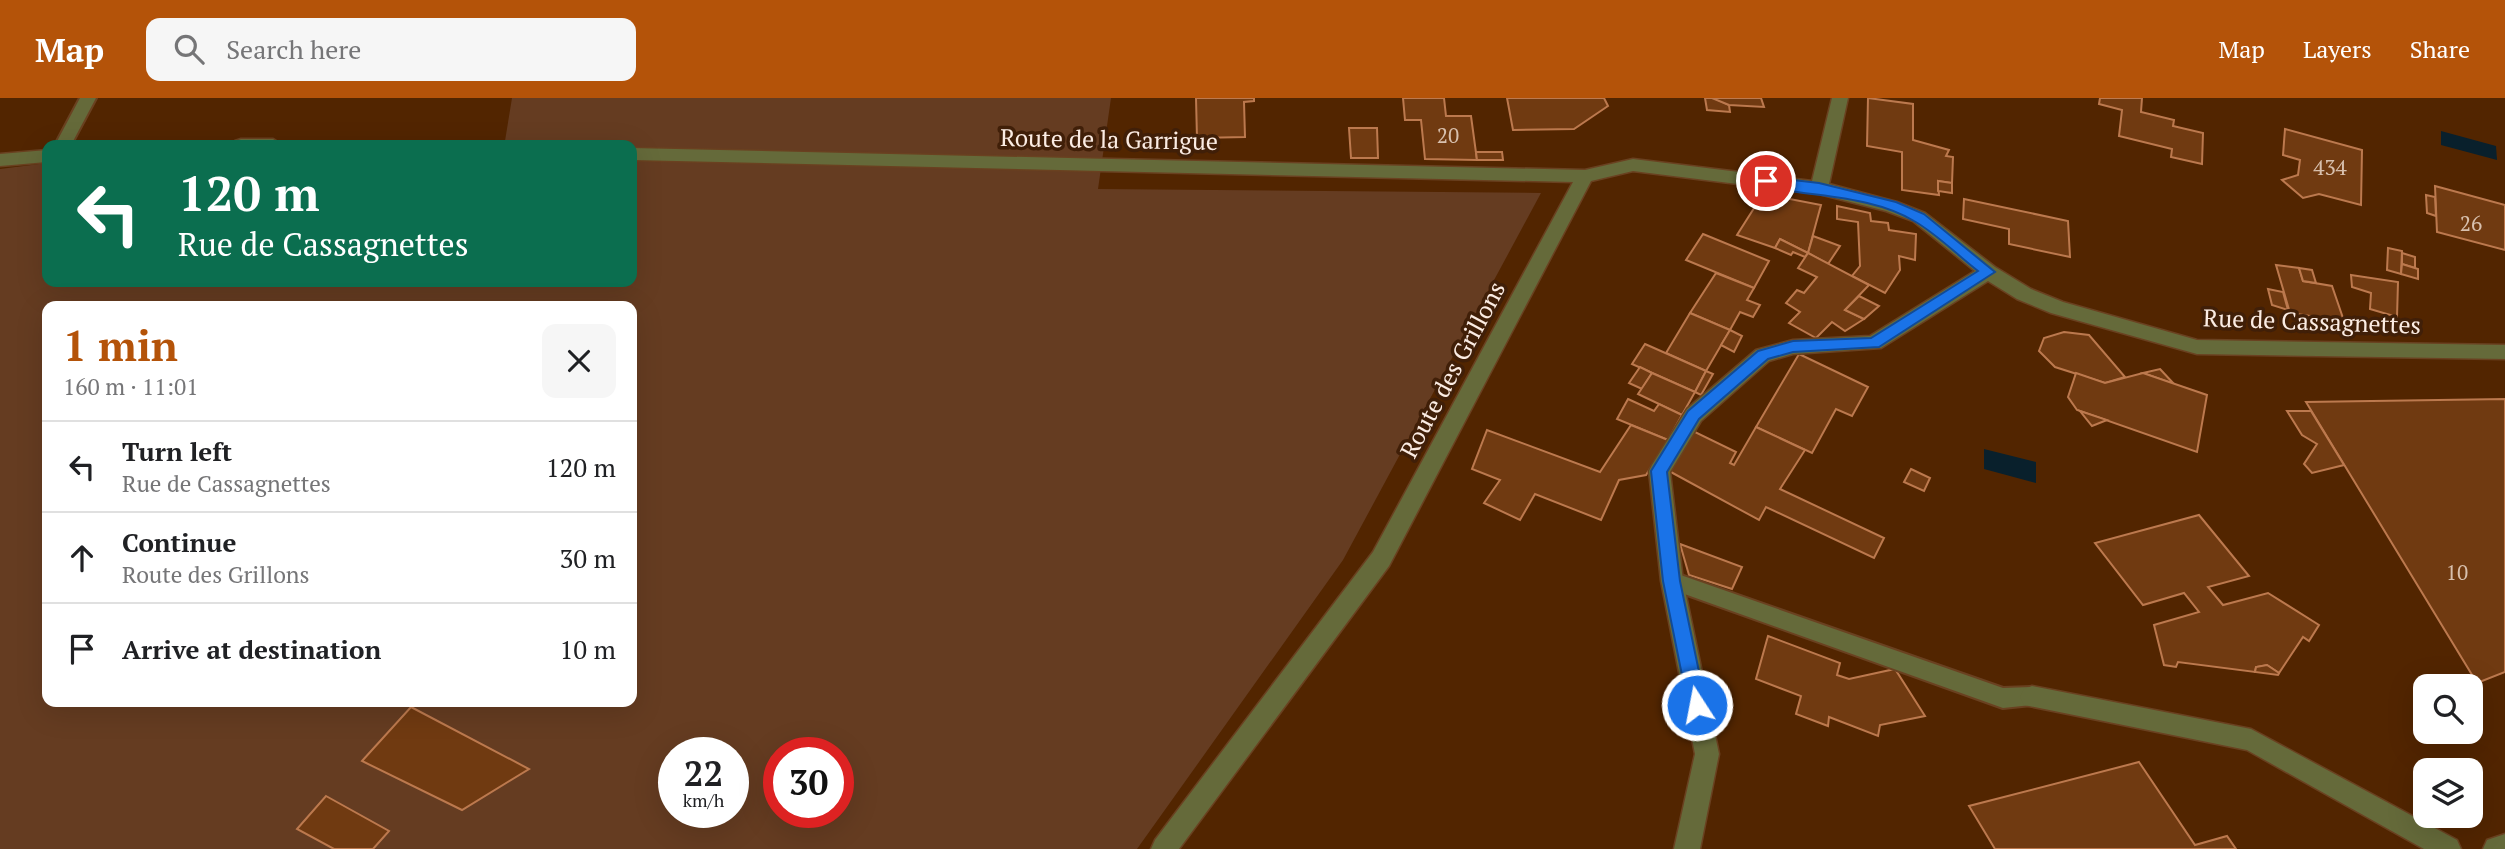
<!DOCTYPE html>
<html lang="en">
<head>
<meta charset="utf-8">
<style>
	body { margin:0; font-family:"PT Serif",serif; background:#f6f6f6; color:#202124; height:100vh; display:flex; flex-direction:column; font-size:26px; white-space:nowrap }
	* { box-sizing:border-box; margin:0 }
	p { font-size:23px; color:#757577 }
	.icon { flex:none; width:38px; height:38px; fill:none; stroke:currentColor; stroke-width:2; stroke-linecap:round; stroke-linejoin:round }
	.map { position:relative; flex:1; overflow:hidden }
	.details { position:absolute; left:42px; top:203px; width:595px; height:406px; display:flex; flex-direction:column; background:#fff; border-radius:14px; box-shadow:0 7px 28px #0002 }
	.details>* { flex:none }
	.hud { position:absolute; left:42px; top:42px; width:595px; height:147px; border-radius:14px; box-shadow:0 7px 28px #0002; background:#0b6e4f; color:#fff; overflow:hidden }
	.buttons { position:absolute; left:2413px; top:576px; display:grid; gap:14px }
	.buttons a { display:grid; place-items:center; width:70px; height:70px; border-radius:14px; background:#fff; box-shadow:0 7px 28px #0002; font-size:35px }
	.speed { position:absolute; left:658px; top:639px; display:flex; gap:14px; font-size:35px; font-weight:700; text-align:center }
	.speed>* { display:grid; place-content:center; width:91px; height:91px; border-radius:50%; background:#fff; box-shadow:0 7px 28px #0002; line-height:1 }
	.speed small { font-size:18px; font-weight:400 }
	.speed .limit { border:10px solid #d22; background:#fff; color:#111 }
	.pin { position:absolute; display:grid; place-items:center; width:60px; height:60px; color:#fff; margin:-30px; border:4px solid #fff; border-radius:50%; box-shadow:0 2px 7px #0007 }
	.me { position:absolute; width:77px; margin:-38px; rotate:349deg; stroke-linejoin:round; filter:drop-shadow(0 0 5px #0008) }
	.turn { display:flex; align-items:center; gap:24px; height:147px; padding:0 21px; font-size:32px }
	.turn .icon { width:91px; height:91px; stroke-width:2.5 }
	.turn b { display:block; font-size:49px; line-height:60px }
	.round { display:grid; place-items:center; flex:none; width:74px; height:74px; border-radius:14px; background:#f6f6f6 }
	.headline { display:flex; align-items:center; justify-content:space-between; height:119px; padding:0 21px }
	h1 { font-size:42px; font-weight:800; line-height:52px; color:#b45309 }
	ul { padding:0; list-style:none }
	li { display:flex; align-items:center; gap:21px; height:91px; padding:0 21px; border-top:2px solid #e0e0e0 }
	li div { flex:1 }
	li b { display:block; font-size:26px }
	li em { font-style:normal }
	header { display:flex; align-items:center; gap:42px; box-sizing:border-box; height:98px; padding:0 35px; background:#b45309; color:#fff }
	header strong { font-size:33px }
	nav { display:flex; gap:38px; margin-inline-start:auto; font-size:24px }
	.search { width:490px; height:63px; background:#f6f6f6; display:flex; align-items:center; gap:18px; box-sizing:border-box; padding:0 24px; border-radius:14px; color:#757577; font-size:26px }
	.map>svg:first-child { display:block }
	.green { fill:#653c21; fill-rule:evenodd }
	.water { fill:#09202c }
	.building { fill:#703a11; stroke:#bc794e; stroke-width:2 }
	.lines { fill:none; stroke-linecap:round; stroke-linejoin:round }
	.lane-casing { stroke:#6a4120; stroke-width:4 }
	.street-casing { stroke:#6a4120; stroke-width:3 }
	.lane { fill:#656a3a; fill-rule:evenodd }
	.street { fill:#656a3a; fill-rule:evenodd }
	.route { fill:#1a73e8; stroke:#114b97; stroke-width:2 }
	.labels { text-anchor:middle; stroke-width:7; stroke-linejoin:round; paint-order:stroke }
	.number-label { font-size:21px; fill:#d8c0ae }
	.street-label { font-size:24px; fill:#fbece3; stroke:#401f08 }
</style>
</head>
<body>
<header>
<strong>Map</strong>
<div class="search"><svg class="icon" aria-label="search" viewBox="0 0 24 24"><circle cx="10" cy="10" r="6"/><path d="M15 15l6 6"/></svg>Search here</div>
<nav><a>Map</a><a>Layers</a><a>Share</a></nav>
</header>
<div class="map">
<svg width="2505" height="751" viewBox="0 0 2505 751">
	<rect width="100%" height="100%" fill="#522500"/>
	<path class="green" d="M512 0H1111L1098 91 1541 95 1343 462 1137 751H0V71L47 65V184H632V47H204L239 43H505ZM47 208H632V604H47ZM674 654H733V714H674ZM779 654H838V714H779Z"/>
	<g class="water">
		<path d="M2441 33 2496 48 2497 62 2441 47Z"/>
		<path d="M1984 351 2036 364V385L1984 371Z"/>
	</g>
	<g class="building">
		<path d="M1196 0H1254V3L1244 4 1245 39 1197 40Z"/>
		<path d="M1403 0H1444L1446 18H1471L1477 62 1425 61 1421 22H1405Z"/>
		<path d="M1507 0H1604L1608 8 1574 31 1513 32Z"/>
		<path d="M1705 0H1714L1729 7 1730 14 1707 12Z"/>
		<path d="M1712 0H1761L1764 9 1729 7Z"/>
		<path d="M1868 0 1913 6V42L1949 52 1946 58 1953 59 1952 85 1938 83 1939 97 1902 92V54L1867 48Z"/>
		<path d="M2100 0H2142L2141 14 2174 22 2173 28 2203 35 2202 66 2171 59 2172 51 2119 38 2122 12 2099 6Z"/>
		<path d="M1349 30H1377L1378 60H1351Z"/>
		<path d="M2285 31 2362 52 2361 107 2319 96 2303 100 2282 82 2298 77 2300 62 2283 57Z"/>
		<path d="M1476 54H1502L1503 62H1477Z"/>
		<path d="M1938 83 1952 85V95L1938 93Z"/>
		<path d="M2435 88 2505 107V152L2437 134Z"/>
		<path d="M1763 96 1821 107 1808 155 1780 141 1775 150 1737 137Z"/>
		<path d="M2426 97 2435 99 2436 118 2427 115Z"/>
		<path d="M1964 101 2068 123 2070 159 2009 146V131L1963 121Z"/>
		<path d="M1837 108 1870 115 1871 123 1888 125 1889 132 1916 136 1915 162 1899 158 1900 172 1885 195 1852 178 1860 168 1858 124 1837 121Z"/>
		<path d="M1703 136 1769 163 1754 190 1686 162Z"/>
		<path d="M1813 138 1840 148 1828 166 1808 155Z"/>
		<path d="M1780 141 1808 155 1805 159 1793 154 1791 157 1775 150Z"/>
		<path d="M2388 150 2402 153 2401 176 2387 172Z"/>
		<path d="M1808 155 1869 187 1845 212 1864 221 1845 233 1832 224 1816 240 1789 225 1800 214 1786 205 1797 192 1804 195 1817 179 1798 170Z"/>
		<path d="M2402 155 2415 159V170L2402 166Z"/>
		<path d="M2402 166 2418 171V181L2401 176Z"/>
		<path d="M2276 167 2299 170 2303 183 2332 188 2344 223 2290 215Z"/>
		<path d="M2299 170 2312 172 2316 185 2303 183Z"/>
		<path d="M1716 175 1754 190 1747 202 1760 207 1753 219 1740 214 1730 232 1690 215Z"/>
		<path d="M2351 177 2398 184 2397 219 2370 211 2371 195 2352 189Z"/>
		<path d="M2268 191 2283 194 2288 212 2272 207Z"/>
		<path d="M1859 198 1879 208 1864 221 1845 212Z"/>
		<path d="M1690 215 1730 232 1706 273 1666 255Z"/>
		<path d="M1730 232 1742 238 1734 254 1721 247Z"/>
		<path d="M2064 234 2089 237 2125 279 2105 285 2055 269 2039 253 2044 240Z"/>
		<path d="M1645 246 1706 273 1695 294 1632 266Z"/>
		<path d="M1799 256 1868 289 1852 318 1836 311 1812 355 1756 329Z"/>
		<path d="M1640 269 1652 275 1642 291 1629 285Z"/>
		<path d="M2160 271 2174 286 2143 275Z"/>
		<path d="M1706 273 1713 276 1701 297 1695 294Z"/>
		<path d="M1652 275 1695 294 1682 317 1638 296Z"/>
		<path d="M2076 275 2105 285 2143 275 2207 297 2197 354 2077 312 2068 299Z"/>
		<path d="M1628 301 1654 313 1659 306 1682 317 1668 342 1617 321Z"/>
		<path d="M2505 301V574L2477 585 2306 304Z"/>
		<path d="M2080 313 2107 322 2092 328Z"/>
		<path d="M2287 313H2311L2344 367 2312 375 2304 366 2317 346 2302 337Z"/>
		<path d="M1631 327 1668 342 1646 377 1619 382 1601 422 1535 396 1520 422 1484 405 1500 382 1472 371 1487 332 1600 374Z"/>
		<path d="M1756 329 1805 352 1780 391 1884 440 1874 460 1766 409 1759 422 1669 373 1693 333 1736 354 1730 365 1734 367Z"/>
		<path d="M1911 371 1930 380 1924 393 1904 384Z"/>
		<path d="M2199 417 2249 478 2208 489 2223 507 2268 495 2319 527 2309 543 2303 539 2279 575 2267 567 2256 569 2255 574 2178 564 2176 569 2164 567 2154 527 2199 514 2184 495 2143 507 2095 445Z"/>
		<path d="M1680 446 1742 469 1732 491 1689 477Z"/>
		<path d="M1768 538 1840 565 1837 577 1849 581 1895 571 1925 618 1880 627 1878 638 1829 619 1828 628 1796 616 1801 598 1756 581Z"/>
		<path d="M2267 567 2279 575 2278 577 2255 574 2256 569Z"/>
		<path d="M411 609 529 671 462 712 362 663Z"/>
		<path d="M2139 664 2195 747 2227 738 2236 751H1995L1969 708Z"/>
		<path d="M326 698 389 733 373 751H334L297 731Z"/>
	</g>
	<g class="lines">
		<g class="lane-casing">
			<g id="lane">
				<path d="M80 0H96L71 47H55Z"/>
				<path d="M1672 474 2003 590 2032 589 2040 592 2043 599 2040 606 2003 610 1665 489 1662 483 1665 477Z"/>
			</g>
		</g>
		<g class="street-casing">
			<g id="street">
				<path d="M1832 0H1848L1829 86 1897 104 1925 115 1995 169 2031 191 2063 204 2197 242 2505 247V261L2197 256 2051 215 2017 201 1988 183 1881 250 1793 256 1769 263 1701 323 1670 374 1683 483 1719 656 1700 751H1674L1695 656 1661 483 1649 373 1652 367 1687 311 1756 252 1793 242 1870 238 1975 173 1913 123 1886 113 1819 96 1633 73 1591 83 1389 468 1179 751H1151L1155 742 1373 454 1573 84 632 62V50L1585 72 1633 61 1812 83Z"/>
				<path d="M241 41H273L282 47H232L235 43Z"/>
				<path d="M47 52V64L0 68V56Z"/>
				<path d="M2032 588 2251 631 2457 742 2461 751H2424L2247 652 2024 607 2020 599 2024 591Z"/>
				<path d="M2505 736V751H2483L2487 742Z"/>
			</g>
		</g>
		<use href="#lane" class="lane"/>
		<use href="#street" class="street"/>
	</g>
	<path class="route" d="M1766 79 1819 85 1896 104 1924 116 1995 174 1879 249 1793 254 1768 261 1699 321 1667 374 1680 483 1706 607 1703 612 1697 615 1690 612 1688 607 1663 483 1651 373 1688 313 1758 253 1793 243 1871 240 1978 173C1957 157 1937 136 1914 123 1869 96 1811 100 1761 87V80Z"/>
	<g class="labels">
		<g class="number-label">
			<text x="1448" y="45">20</text>
			<text x="2330" y="77">434</text>
			<text x="2471" y="133">26</text>
			<text x="2457" y="482">10</text>
		</g>
		<g class="street-label">
			<text transform="translate(1109 42) rotate(1)" y="8">Route de la Garrigue</text>
			<text transform="translate(2312 224) rotate(2)" y="8">Rue de Cassagnettes</text>
			<text transform="translate(1453 272) rotate(-62)" y="8">Route des Grillons</text>
		</g>
	</g>
</svg>
<div class="buttons">
<a><svg class="icon" aria-label="search" viewBox="0 0 24 24"><circle cx="10" cy="10" r="6"/><path d="M15 15l6 6"/></svg></a>
<a><svg class="icon" aria-label="layers" viewBox="0 0 24 24"><path d="M12 4l9 5-9 5-9-5zM3 14l9 5 9-5"/></svg></a>
</div>
<div class="speed"><div>22<small>km/h</small></div><div class="limit">30</div></div>
<div class="pin" style="left:1766px;top:83px;background:#d93025"><svg class="icon" aria-label="arrive" viewBox="0 0 24 24"><path d="M6 21V4h12l-3 4 3 4H6"/></svg></div>
<svg class="me" style="left:1697px;top:607px" viewBox="-20 -20 40 40"><circle r="17" fill="#1a73e8" stroke="#fff" stroke-width="3"/><path d="M0-11L8 9 0 5-8 9z" fill="#fff"/></svg>
<div class="hud">
<div class="turn"><svg class="icon" aria-label="left" viewBox="0 0 24 24"><path d="M17 20v-9H6M10 6l-5 5 5 5"/></svg><div><b>120 m</b>Rue de Cassagnettes</div></div>
</div>
<section class="details">
<div class="headline"><div><h1>1 min</h1><p>160 m · 11:01</p></div><a class="round"><svg class="icon" aria-label="close" viewBox="0 0 24 24"><path d="M6 6l12 12M18 6L6 18"/></svg></a></div>
<ul>
<li><svg class="icon" aria-label="left" viewBox="0 0 24 24"><path d="M17 20v-9H6M10 6l-5 5 5 5"/></svg><div><b>Turn left</b><p>Rue de Cassagnettes</p></div><em>120 m</em></li>
<li><svg class="icon" aria-label="ahead" viewBox="0 0 24 24"><path d="M12 20V5M6 11l6-6 6 6"/></svg><div><b>Continue</b><p>Route des Grillons</p></div><em>30 m</em></li>
<li><svg class="icon" aria-label="arrive" viewBox="0 0 24 24"><path d="M6 21V4h12l-3 4 3 4H6"/></svg><div><b>Arrive at destination</b></div><em>10 m</em></li>
</ul>
</section>
</div>
</body>
</html>
